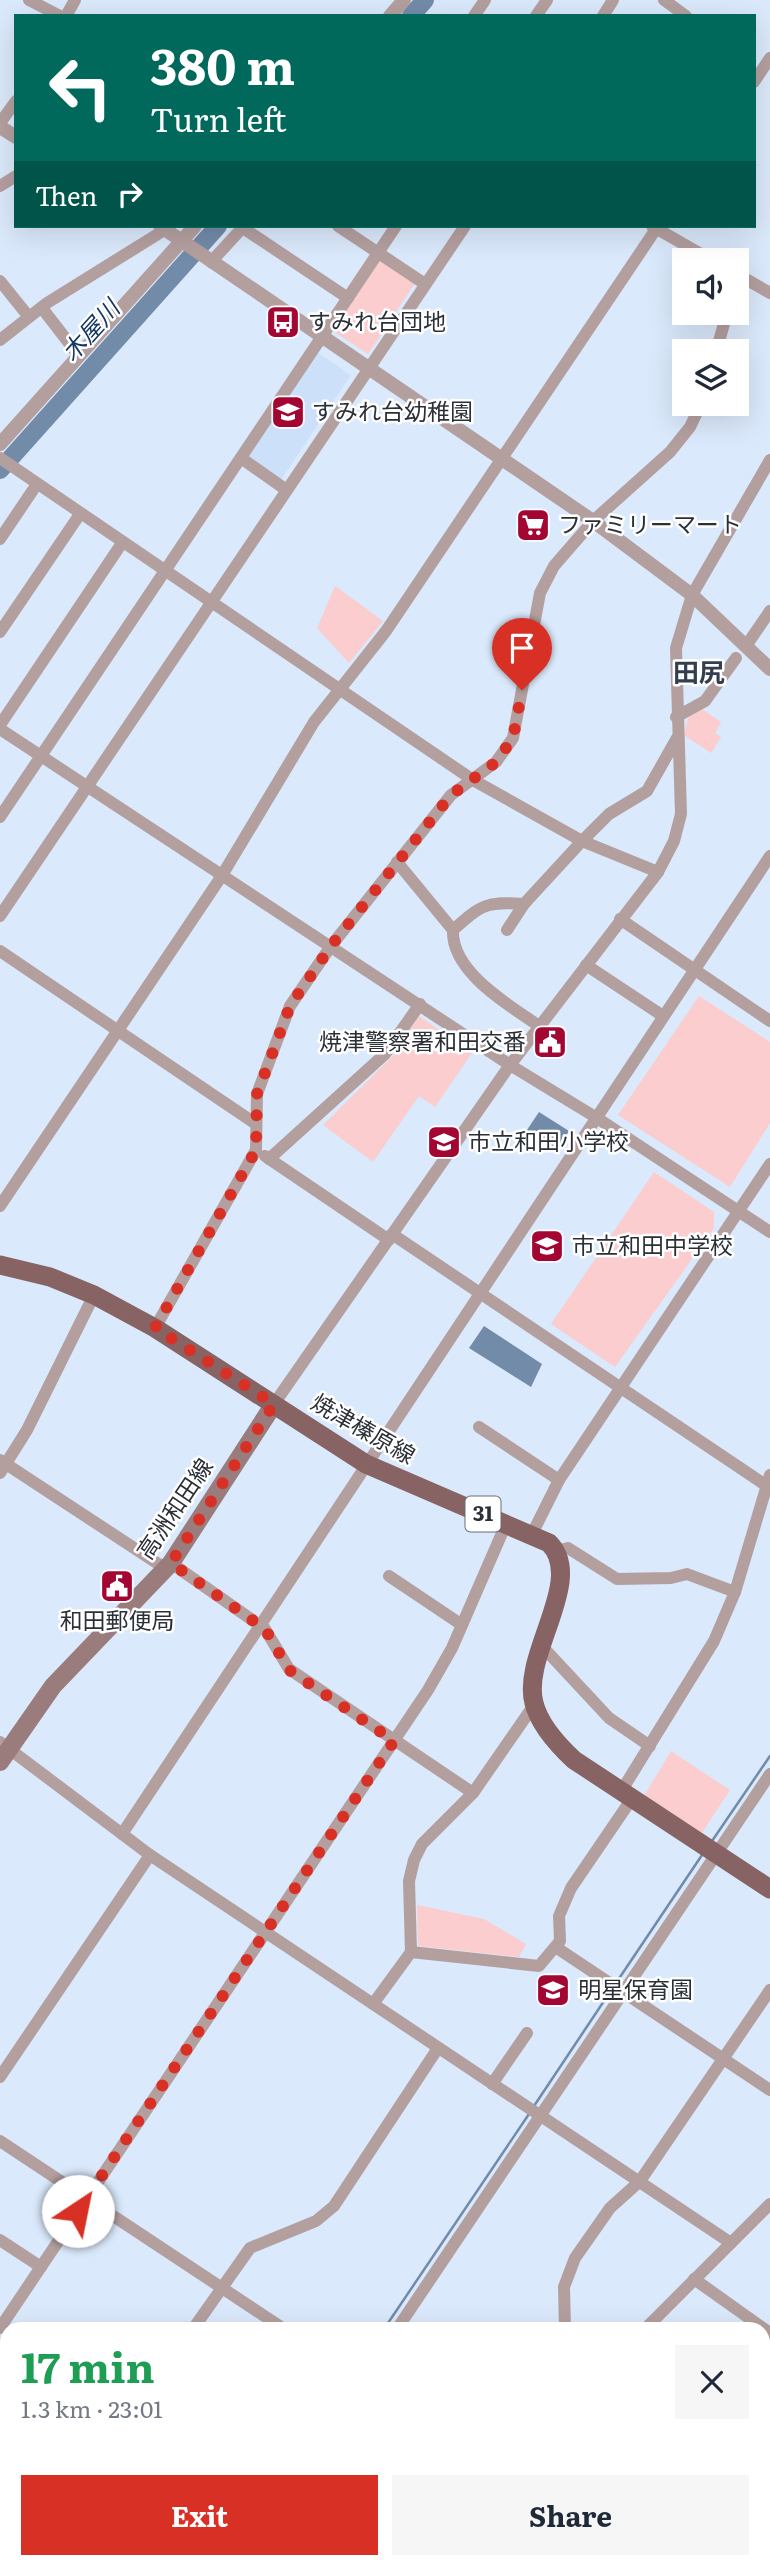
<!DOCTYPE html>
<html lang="en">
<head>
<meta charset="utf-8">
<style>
	body { margin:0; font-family:Literata,"Noto Sans JP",serif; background:#f6f6f7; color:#1f2937; height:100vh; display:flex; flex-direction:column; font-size:26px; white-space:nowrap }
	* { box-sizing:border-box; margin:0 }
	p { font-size:23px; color:#747a83 }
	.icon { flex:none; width:38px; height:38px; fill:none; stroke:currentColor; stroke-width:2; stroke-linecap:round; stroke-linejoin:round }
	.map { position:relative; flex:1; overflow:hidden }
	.details { position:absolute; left:0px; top:2322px; width:770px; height:247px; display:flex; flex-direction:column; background:#fff; border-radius:21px 21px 0 0; box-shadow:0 7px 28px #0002 }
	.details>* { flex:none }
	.guide { position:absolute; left:14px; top:14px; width:742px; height:214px; border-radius:0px; box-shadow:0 7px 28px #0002; background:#00695c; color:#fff; overflow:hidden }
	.fabs { position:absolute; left:672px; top:248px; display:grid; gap:14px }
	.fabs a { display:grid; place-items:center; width:77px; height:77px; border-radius:0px; background:#fff; box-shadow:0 7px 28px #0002; font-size:35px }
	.pin { position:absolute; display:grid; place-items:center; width:60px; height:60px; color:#fff; margin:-72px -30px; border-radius:50% 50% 50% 0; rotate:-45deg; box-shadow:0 0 7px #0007 }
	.pin .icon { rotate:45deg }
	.me { position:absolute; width:77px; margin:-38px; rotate:34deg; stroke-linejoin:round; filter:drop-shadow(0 0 5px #0008) }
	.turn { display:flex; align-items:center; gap:24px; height:147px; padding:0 21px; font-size:32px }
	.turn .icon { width:91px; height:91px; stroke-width:2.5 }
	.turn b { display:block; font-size:49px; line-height:60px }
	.then { display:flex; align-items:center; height:66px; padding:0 21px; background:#0003; gap:14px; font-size:26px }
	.round { display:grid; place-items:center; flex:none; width:74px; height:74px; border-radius:0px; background:#f6f6f7 }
	.head { display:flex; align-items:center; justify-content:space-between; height:119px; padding:0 21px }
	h1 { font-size:42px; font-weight:700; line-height:52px; color:#1e9e55 }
	.primary-button { display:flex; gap:14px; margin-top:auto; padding:14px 21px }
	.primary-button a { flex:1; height:80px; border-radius:0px; background:#d93025; color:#fff; font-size:28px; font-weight:700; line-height:80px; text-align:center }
	.primary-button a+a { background:#f6f6f7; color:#1f2937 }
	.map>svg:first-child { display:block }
	.built { fill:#cce0f9 }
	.green { fill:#fbcdce }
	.water { fill:#728ba9 }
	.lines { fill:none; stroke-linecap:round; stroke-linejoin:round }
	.stream { stroke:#728ba9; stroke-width:2.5 }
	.river { stroke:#728ba9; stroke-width:18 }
	.minor { stroke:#b49f9f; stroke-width:12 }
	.tertiary { stroke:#b49f9f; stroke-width:14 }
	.secondary { stroke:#9a7c7d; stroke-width:18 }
	.primary { stroke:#876364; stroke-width:19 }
	.route { stroke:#d93025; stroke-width:12; stroke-dasharray:0 21.6 }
	.labels { text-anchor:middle; stroke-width:5; stroke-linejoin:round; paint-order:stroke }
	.shield { fill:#fff; stroke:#6b6e73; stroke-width:2 }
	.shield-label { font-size:21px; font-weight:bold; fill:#2b3037 }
	.poi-label { font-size:23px; fill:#2b3037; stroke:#fff; text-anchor:start }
	.street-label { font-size:23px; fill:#2b3037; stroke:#fff }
	.water-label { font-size:24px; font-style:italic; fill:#153863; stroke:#fff }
	.quarter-label { font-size:26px; font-weight:bold; fill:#333f4e; stroke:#fff }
</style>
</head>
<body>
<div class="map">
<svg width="770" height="2568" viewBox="0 0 770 2568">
	<rect width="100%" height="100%" fill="#dae9fb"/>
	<path class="built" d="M317 352 351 375 281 480 246 456Z"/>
	<g class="green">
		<path d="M377 258 415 283 368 354 330 329Z"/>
		<path d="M335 586 383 621 349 663 317 628Z"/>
		<path d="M702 709 721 722 715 733 721 737 711 753 684 735 688 718Z"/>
		<path d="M699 996 770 1042V1123L730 1187 618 1115Z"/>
		<path d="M419 1016 472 1053 435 1107 419 1096 373 1162 323 1125 395 1054Z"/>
		<path d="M654 1172 714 1212V1228L615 1367 551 1324Z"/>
		<path d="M671 1751 730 1790 701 1834 644 1796Z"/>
		<path d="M417 1905 484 1919 526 1944 519 1957 418 1946Z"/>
	</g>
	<g class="water">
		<path d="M539 1112 569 1131 557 1150 527 1130Z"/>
		<path d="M484 1326 542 1364 531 1387 469 1348Z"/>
	</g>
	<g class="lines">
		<g class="stream">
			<path d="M712 1841 770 1756"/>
			<path d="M616 1983 702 1855"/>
			<path d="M534 2106 612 1989"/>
			<path d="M384 2329 529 2114"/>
			<path d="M222 2568 226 2562"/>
		</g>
		<g class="river">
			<path d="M411 16 425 0"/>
			<path d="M0 470 218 226"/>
		</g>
		<g class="minor">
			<path d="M29 0 60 16"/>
			<path d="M664 0 686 16"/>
			<path d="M66 16 75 0"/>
			<path d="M474 16 485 0"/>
			<path d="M536 16 547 0"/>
			<path d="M603 16 613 0"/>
			<path d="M754 82 770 58"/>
			<path d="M0 123 16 101"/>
			<path d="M0 186 16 176"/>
			<path d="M338 226 425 284"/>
			<path d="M652 226 713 261"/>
			<path d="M243 228 348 298"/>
			<path d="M211 262 244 226"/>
			<path d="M737 274 770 293"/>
			<path d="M0 281 29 317"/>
			<path d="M42 308 79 356"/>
			<path d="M0 340 47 303 166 229"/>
			<path d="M716 352 727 313"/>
			<path d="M0 458 473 780 582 841 658 872"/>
			<path d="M241 458 285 489"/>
			<path d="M0 539 37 484"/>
			<path d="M0 632 80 514"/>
			<path d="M746 646 770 611"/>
			<path d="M676 717 705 701 736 658"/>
			<path d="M0 725 122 543"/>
			<path d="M0 729 510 1065 597 1118 770 1232"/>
			<path d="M0 817 396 226"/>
			<path d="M397 862 453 930C451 972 509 1005 539 1026"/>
			<path d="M0 916 465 226"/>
			<path d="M620 919 770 1021"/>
			<path d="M453 930C481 905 486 901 524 904"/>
			<path d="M507 930 524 904 582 841 609 814 647 791 677 738"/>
			<path d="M0 951 256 1124"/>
			<path d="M586 965 663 1016"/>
			<path d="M265 1156 389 1240"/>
			<path d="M269 1159 385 1054 420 1004"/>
			<path d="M0 1206 221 877 314 722 386 631 658 226"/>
			<path d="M392 1234 770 1488"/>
			<path d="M155 1328 256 1150 257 1094 290 1006 331 946 451 795 496 762 513 738 540 593 554 566 593 521 670 452 690 427 701 404"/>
			<path d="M274 1404 510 1065 658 872 674 841 681 814 676 648 692 595 770 460"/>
			<path d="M479 1427 559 1480"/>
			<path d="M0 1460 166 1569"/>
			<path d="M0 1473 27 1430 94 1295"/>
			<path d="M532 1534 559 1480 770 1164"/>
			<path d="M557 1551 568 1548 617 1579 671 1578 687 1574 735 1592"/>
			<path d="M171 1563 265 1629 289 1669 473 1793"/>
			<path d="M389 1576 462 1625"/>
			<path d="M541 1645 609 1718 650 1746"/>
			<path d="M0 1742 150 1855 731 2243"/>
			<path d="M622 1790 714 1641 735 1592 770 1475"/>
			<path d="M122 1834 770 856"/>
			<path d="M557 1948 770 2090"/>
			<path d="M411 1952 539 1966 560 1941 559 1916 571 1888 633 1797"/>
			<path d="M373 2004 411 1952 409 1881 414 1860 422 1844 473 1793 534 1705"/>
			<path d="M0 2077 150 1855"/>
			<path d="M492 2084 527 2033"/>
			<path d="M0 2141 284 2329"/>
			<path d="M0 2240 41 2267"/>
			<path d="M694 2279 770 2333"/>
			<path d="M0 2328 428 1690 452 1648 506 1524"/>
			<path d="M193 2329 250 2248 316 2221 334 2206 438 2048"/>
			<path d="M397 2329 770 1774"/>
			<path d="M565 2329 564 2287 575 2258 610 2208 640 2181 770 1990"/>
			<path d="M645 2329 770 2204"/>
			<path d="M763 2355 770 2353"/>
			<path d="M660 2562 667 2568"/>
			<path d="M35 2568 39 2562"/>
			<path d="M237 2568 241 2562"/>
			<path d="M433 2568 437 2562"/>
			<path d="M555 2568 557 2562"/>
			<path d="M768 2568 770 2565"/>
		</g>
		<g class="tertiary">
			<path d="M390 16 404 0"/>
			<path d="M0 127 16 137"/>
			<path d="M160 226 593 521 692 595 770 669"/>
			<path d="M0 444 195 226"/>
			<path d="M0 2498 7 2503"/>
			<path d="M95 2562 104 2568"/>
		</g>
		<path class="secondary" d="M0 1762 53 1686 171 1563 274 1404"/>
		<path class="primary" d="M0 1265 50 1277 94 1295 155 1328 366 1464 549 1543C586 1580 521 1655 534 1703 539 1724 559 1746 574 1760L770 1889"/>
	</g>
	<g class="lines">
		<path class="route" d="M78 2211 394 1741 289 1670 265 1629 171 1563 274 1404 155 1328 256 1150 257 1094 290 1006 331 946 451 795 496 762 513 738 522 690"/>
	</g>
	<defs>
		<g id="bus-square" transform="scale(1.75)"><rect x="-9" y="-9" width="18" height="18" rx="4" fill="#a30632" stroke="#fff"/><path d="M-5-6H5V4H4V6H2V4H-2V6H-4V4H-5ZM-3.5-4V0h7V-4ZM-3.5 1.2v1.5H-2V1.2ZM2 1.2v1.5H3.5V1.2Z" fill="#fff"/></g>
		<g id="school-square" transform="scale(1.75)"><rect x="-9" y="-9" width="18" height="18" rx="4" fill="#a30632" stroke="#fff"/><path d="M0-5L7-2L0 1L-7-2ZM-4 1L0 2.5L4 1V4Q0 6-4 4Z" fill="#fff"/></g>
		<g id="supermarket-square" transform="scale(1.75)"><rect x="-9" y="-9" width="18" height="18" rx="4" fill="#a30632" stroke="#fff"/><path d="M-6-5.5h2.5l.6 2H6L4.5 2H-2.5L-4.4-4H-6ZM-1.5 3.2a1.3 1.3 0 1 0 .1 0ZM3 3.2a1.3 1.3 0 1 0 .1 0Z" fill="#fff"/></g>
		<g id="civic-square" transform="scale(1.75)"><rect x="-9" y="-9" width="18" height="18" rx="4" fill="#a30632" stroke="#fff"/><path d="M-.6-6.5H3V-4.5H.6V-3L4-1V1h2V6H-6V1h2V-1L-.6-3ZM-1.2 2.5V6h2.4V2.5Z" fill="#fff"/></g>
	</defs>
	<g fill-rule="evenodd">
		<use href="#bus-square" x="283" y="322"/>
		<use href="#school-square" x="288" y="412"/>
		<use href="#supermarket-square" x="533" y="525"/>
		<use href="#civic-square" x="550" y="1042"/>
		<use href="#school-square" x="444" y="1142"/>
		<use href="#school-square" x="547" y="1246"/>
		<use href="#civic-square" x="117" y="1586"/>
		<use href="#school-square" x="553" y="1990"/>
	</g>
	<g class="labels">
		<rect class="shield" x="465.5" y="1496.5" width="35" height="35" rx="5"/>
		<g class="shield-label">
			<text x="483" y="1521">31</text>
		</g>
		<g class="poi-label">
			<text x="308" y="330">すみれ台団地</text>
			<text x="312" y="420">すみれ台幼稚園</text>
			<text x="558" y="533">ファミリーマート</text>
			<text x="526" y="1050" text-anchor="end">焼津警察署和田交番</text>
			<text x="468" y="1150">市立和田小学校</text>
			<text x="572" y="1254">市立和田中学校</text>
			<text x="117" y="1629" text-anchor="middle">和田郵便局</text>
			<text x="578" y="1998">明星保育園</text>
		</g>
		<g class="street-label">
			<text transform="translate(363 1429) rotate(30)" y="8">焼津榛原線</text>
			<text transform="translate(175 1509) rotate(-56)" y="8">高洲和田線</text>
		</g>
		<g class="water-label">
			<text transform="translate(91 331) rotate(-48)" y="8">木屋川</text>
		</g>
		<g class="quarter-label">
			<text x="699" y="682">田尻</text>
		</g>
	</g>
</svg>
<div class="fabs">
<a><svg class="icon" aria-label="sound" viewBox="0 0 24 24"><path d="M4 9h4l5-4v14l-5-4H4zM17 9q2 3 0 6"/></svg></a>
<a><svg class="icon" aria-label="layers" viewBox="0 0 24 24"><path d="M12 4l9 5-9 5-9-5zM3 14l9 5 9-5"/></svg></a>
</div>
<div class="pin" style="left:522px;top:690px;background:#d93025"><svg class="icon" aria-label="arrive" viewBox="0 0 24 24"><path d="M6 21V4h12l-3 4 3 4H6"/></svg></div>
<svg class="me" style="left:78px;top:2211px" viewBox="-20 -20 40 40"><circle r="19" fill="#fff"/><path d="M0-13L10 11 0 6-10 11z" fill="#d93025"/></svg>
<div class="guide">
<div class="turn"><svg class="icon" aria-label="left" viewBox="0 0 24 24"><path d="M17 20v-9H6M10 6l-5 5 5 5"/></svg><div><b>380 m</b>Turn left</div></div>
<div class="then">Then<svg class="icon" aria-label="right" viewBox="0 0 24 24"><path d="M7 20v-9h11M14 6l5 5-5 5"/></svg></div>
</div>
<section class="details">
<div class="head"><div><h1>17 min</h1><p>1.3 km · 23:01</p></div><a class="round"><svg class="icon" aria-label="close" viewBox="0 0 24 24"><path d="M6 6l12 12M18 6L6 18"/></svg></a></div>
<div class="primary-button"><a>Exit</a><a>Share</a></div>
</section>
</div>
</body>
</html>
